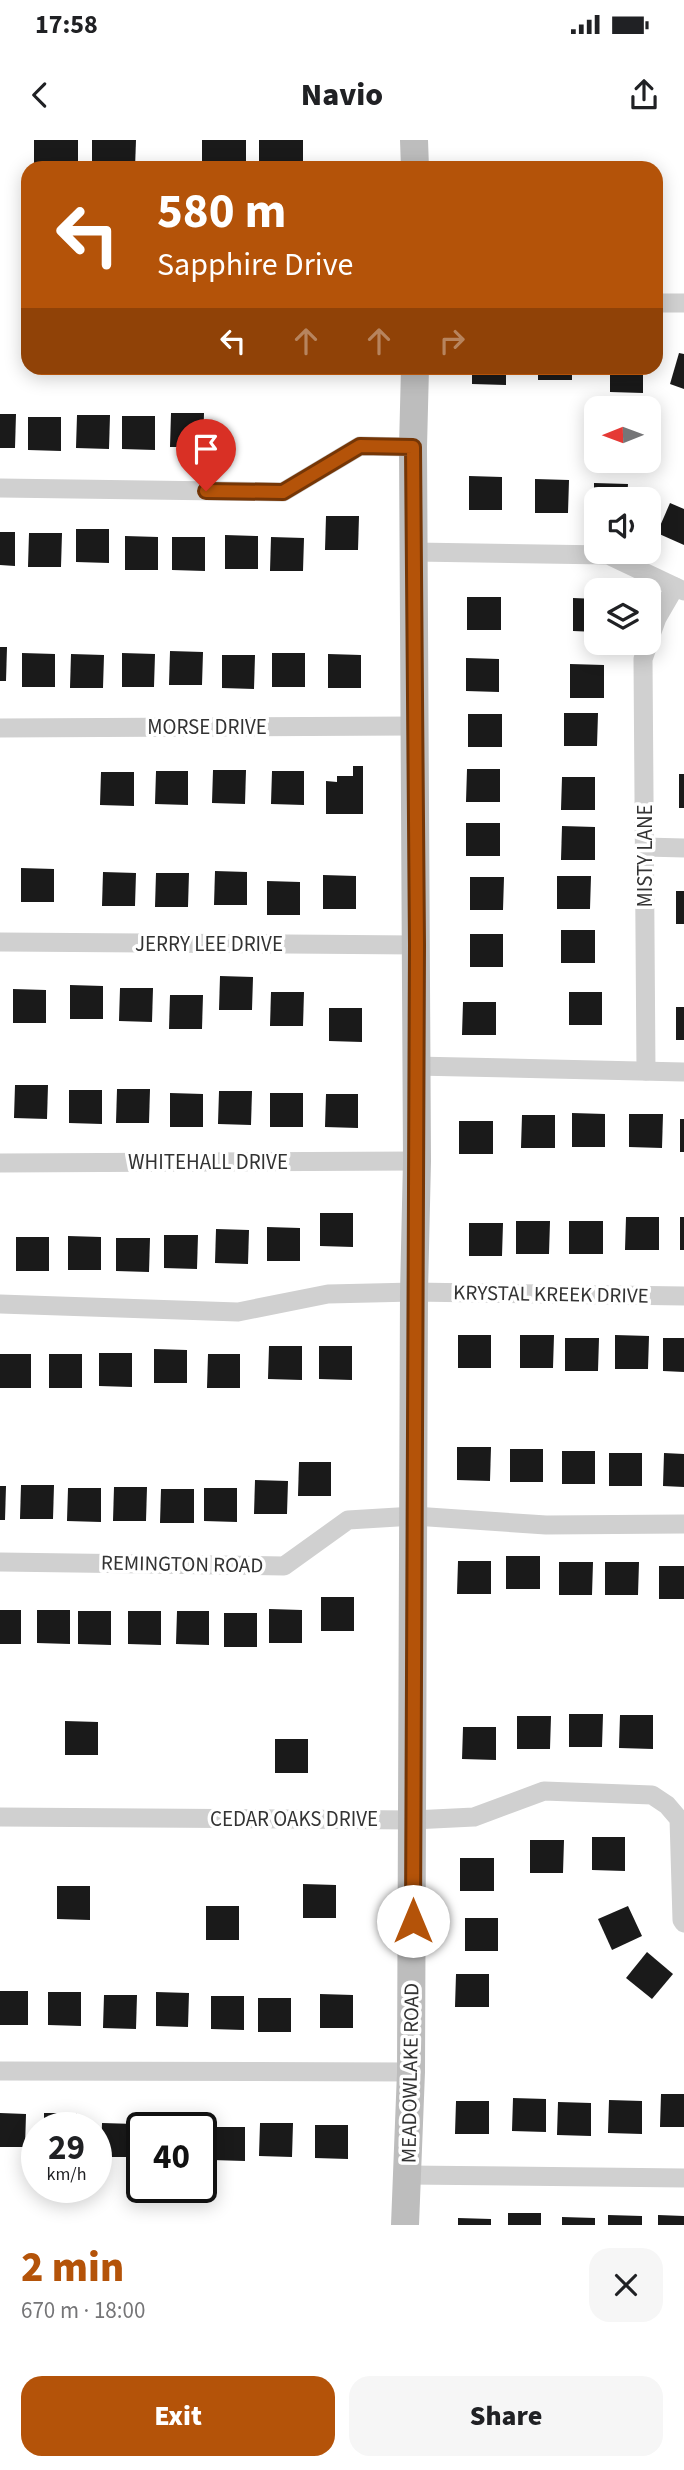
<!DOCTYPE html>
<html lang="en">
<head>
<meta charset="utf-8">
<style>
	body { margin:0; font-family:"Source Sans 3",sans-serif; background:#f6f6f6; color:#202124; height:100vh; display:flex; flex-direction:column; font-size:26px; white-space:nowrap }
	* { box-sizing:border-box; margin:0 }
	p { font-size:23px; color:#757577 }
	.icon { flex:none; width:38px; height:38px; fill:none; stroke:currentColor; stroke-width:2; stroke-linecap:round; stroke-linejoin:round }
	.map { position:relative; height:2085px; overflow:hidden }
	.side { display:flex; flex-direction:column; background:#fff; flex:1 }
	.side>* { flex:none }
	.hud { position:absolute; left:21px; top:21px; width:642px; height:214px; border-radius:21px; box-shadow:0 4px 18px #0003; background:#b45309; color:#fff; overflow:hidden }
	.needle { width:46px; rotate:269deg }
	.controls { position:absolute; left:584px; top:256px; display:grid; gap:14px }
	.controls a { display:grid; place-items:center; width:77px; height:77px; border-radius:14px; background:#fff; box-shadow:0 4px 18px #0003; font-size:35px }
	.speed { position:absolute; left:21px; top:1972px; display:flex; gap:14px; font-size:35px; font-weight:700; text-align:center }
	.speed>* { display:grid; place-content:center; width:91px; height:91px; border-radius:50%; background:#fff; box-shadow:0 4px 18px #0003; line-height:1 }
	.speed small { font-size:18px; font-weight:400 }
	.speed .limit { border:4px solid #111; border-radius:10px; background:#fff; color:#111 }
	.pin { position:absolute; display:grid; place-items:center; width:60px; height:60px; color:#fff; margin:-72px -30px; border-radius:50% 50% 50% 0; rotate:-45deg; box-shadow:0 0 7px #0007 }
	.pin .icon { rotate:45deg }
	.me { position:absolute; width:77px; margin:-38px; rotate:0deg; stroke-linejoin:round; filter:drop-shadow(0 0 5px #0008) }
	.turn { display:flex; align-items:center; gap:24px; height:147px; padding:0 21px; font-size:32px }
	.turn .icon { width:91px; height:91px; stroke-width:2.5 }
	.turn b { display:block; font-size:49px; line-height:60px }
	.lanes { display:flex; align-items:center; height:66px; padding:0 21px; background:#0003; justify-content:center; gap:35px; direction:ltr }
	.lanes .off { opacity:.35 }
	.round { display:grid; place-items:center; flex:none; width:74px; height:74px; border-radius:21px; background:#f6f6f6 }
	.headline { display:flex; align-items:center; justify-content:space-between; height:119px; padding:0 21px }
	h1 { font-size:42px; font-weight:800; line-height:52px; color:#b45309 }
	.button { display:flex; gap:14px; margin-top:auto; padding:14px 21px }
	.button a { flex:1; height:80px; border-radius:21px; background:#b45309; color:#fff; font-size:28px; font-weight:800; line-height:80px; text-align:center }
	.button a+a { background:#f6f6f6; color:#202124 }
	.status { display:flex; justify-content:space-between; align-items:center; height:49px; padding:0 35px; background:#fff; direction:ltr }
	.status svg { height:19px; fill:currentColor }
	header { display:flex; justify-content:space-between; align-items:center; height:91px; padding:0 21px; background:#fff; font-size:32px; font-weight:800 }
	.map>svg:first-child { display:block }
	.building { fill:#1a1a1a }
	.lines { fill:none; stroke-linecap:round; stroke-linejoin:round }
	.street { stroke:#d0d0d0; stroke-width:19 }
	.secondary { stroke:#bdbdbd; stroke-width:28 }
	.route-casing { stroke:#753606; stroke-width:18 }
	.route { stroke:#b45309; stroke-width:12 }
	.labels { text-anchor:middle; stroke-width:7; stroke-linejoin:round; paint-order:stroke }
	.street-label { font-size:21px; fill:#333; stroke:#fff }
</style>
</head>
<body>
<div class="status"><b>17:58</b><svg viewBox="0 0 49 12"><path d="M0 12V9h3v3zM5 12V6h3v6zM10 12V3h3v9zM15 12V0h3v12zM26 1h20v11H26zM47 4h2v5h-2z"/></svg></div>
<header><svg class="icon" aria-label="back" viewBox="0 0 24 24"><path d="M15 5l-7 7 7 7"/></svg>Navio<svg class="icon" aria-label="share" viewBox="0 0 24 24"><path d="M12 15V3M7 8l5-5 5 5M5 13v7h14v-7"/></svg></header>
<div class="map">
<svg width="684" height="2085" viewBox="0 0 684 2085">
	<rect width="100%" height="100%" fill="#fff"/>
	<g class="building">
		<rect x="34" y="0" width="44" height="28"/>
		<path d="M92 0H136L135 28H92Z"/>
		<rect x="202" y="0" width="44" height="28"/>
		<rect x="259" y="0" width="44" height="28"/>
		<path d="M679 213 684 214V249L670 244Z"/>
		<path d="M472 228H506V245L472 244Z"/>
		<rect x="538" y="228" width="34" height="12"/>
		<path d="M610 228H643V253L610 252Z"/>
		<path d="M171 273H204L203 307H170Z"/>
		<path d="M0 274H16L15 308H0Z"/>
		<path d="M77 275H110L109 309 76 308Z"/>
		<path d="M122 276H155V310L122 309Z"/>
		<path d="M28 277H61V311L28 310Z"/>
		<path d="M469 336 502 337V370H469Z"/>
		<path d="M535 339 569 340 568 373H535Z"/>
		<path d="M594 343 628 344 627 359H597V376H594Z"/>
		<path d="M670 363 684 369V405L657 393Z"/>
		<path d="M326 376H359L358 410H325Z"/>
		<path d="M76 389H109V423L76 422Z"/>
		<path d="M0 392H15V426L0 425Z"/>
		<path d="M29 393H62L61 427H28Z"/>
		<path d="M225 395 258 396V429H225Z"/>
		<path d="M125 396 158 397V430H125Z"/>
		<path d="M172 397H205V431L172 430Z"/>
		<path d="M271 397 304 398 303 431H270Z"/>
		<rect x="467" y="457" width="34" height="33"/>
		<path d="M573 458 597 459V492L573 491Z"/>
		<path d="M0 507H7L6 541H0Z"/>
		<path d="M170 511 203 512 202 545H169Z"/>
		<path d="M22 513 55 514V547H22Z"/>
		<path d="M122 513 155 514 154 547H122Z"/>
		<rect x="272" y="513" width="33" height="34"/>
		<path d="M71 514 104 515 103 548H70Z"/>
		<path d="M328 514 361 515V548H328Z"/>
		<path d="M222 515H255L254 549 222 548Z"/>
		<path d="M466 518 499 519V552L466 551Z"/>
		<path d="M570 524 604 525V558H570Z"/>
		<path d="M564 573H598L597 606H564Z"/>
		<rect x="468" y="574" width="34" height="33"/>
		<path d="M353 626H363V674H326V641L337 642V636H353Z"/>
		<path d="M467 629H500V662H466Z"/>
		<path d="M213 630H246L245 664 212 663Z"/>
		<path d="M156 631H188V665L155 664Z"/>
		<path d="M272 631H304V665L271 664Z"/>
		<path d="M101 632H134V666L100 665Z"/>
		<rect x="679" y="634" width="5" height="34"/>
		<path d="M562 637H595V670H561Z"/>
		<rect x="466" y="683" width="34" height="33"/>
		<path d="M562 686 595 687V720H561Z"/>
		<path d="M21 728 54 729V762H21Z"/>
		<path d="M215 731 247 732V765H214Z"/>
		<path d="M103 732 136 733 135 766H102Z"/>
		<path d="M156 733H189L188 767H155Z"/>
		<path d="M323 735 356 736V769H323Z"/>
		<path d="M557 736H591L590 769H557Z"/>
		<path d="M470 737H504L503 770H470Z"/>
		<path d="M267 741 300 742V775H267Z"/>
		<rect x="676" y="751" width="8" height="33"/>
		<rect x="561" y="790" width="34" height="33"/>
		<rect x="470" y="794" width="33" height="33"/>
		<path d="M220 836 253 837 252 870H219Z"/>
		<path d="M70 845 103 846V879H70Z"/>
		<path d="M120 848H153L152 882 119 881Z"/>
		<path d="M13 849 46 850V883H13Z"/>
		<path d="M271 852H304L303 886H270Z"/>
		<rect x="569" y="852" width="33" height="33"/>
		<path d="M170 855H203L202 889H169Z"/>
		<path d="M463 862H496V895H462Z"/>
		<rect x="676" y="867" width="8" height="33"/>
		<path d="M329 868H362V902L329 901Z"/>
		<path d="M15 945H48L47 979 14 978Z"/>
		<path d="M117 949H150L149 983H116Z"/>
		<path d="M69 950H102V984L69 983Z"/>
		<path d="M219 951H252L251 985 218 984Z"/>
		<path d="M170 953 203 954V987H170Z"/>
		<rect x="270" y="953" width="33" height="34"/>
		<path d="M326 954H358V988L325 987Z"/>
		<path d="M572 973 605 974V1007H572Z"/>
		<path d="M629 974H663L662 1008 629 1007Z"/>
		<path d="M522 975H555V1008H521Z"/>
		<rect x="680" y="979" width="4" height="33"/>
		<rect x="459" y="981" width="34" height="33"/>
		<path d="M320 1073H353V1107L320 1106Z"/>
		<path d="M626 1077H659V1110H625Z"/>
		<rect x="680" y="1077" width="4" height="33"/>
		<path d="M516 1081H550L549 1114H516Z"/>
		<rect x="569" y="1081" width="34" height="33"/>
		<path d="M469 1083H503L502 1116H469Z"/>
		<path d="M267 1087 300 1088V1121H267Z"/>
		<path d="M216 1089 249 1090 248 1124 215 1123Z"/>
		<path d="M164 1095H198L197 1129 164 1128Z"/>
		<path d="M68 1096 101 1097V1130H68Z"/>
		<rect x="16" y="1097" width="33" height="34"/>
		<path d="M116 1098H150L149 1132 116 1131Z"/>
		<rect x="458" y="1195" width="33" height="33"/>
		<path d="M520 1195H554L553 1228H520Z"/>
		<path d="M615 1195 649 1196 648 1229H615Z"/>
		<path d="M565 1198H599L598 1231H565Z"/>
		<path d="M663 1198H684V1232L663 1231Z"/>
		<path d="M269 1206H302V1240L268 1239Z"/>
		<path d="M319 1206H352V1240L319 1239Z"/>
		<path d="M154 1209 187 1210V1243H154Z"/>
		<path d="M99 1213H132V1247L99 1246Z"/>
		<rect x="0" y="1214" width="31" height="34"/>
		<rect x="49" y="1214" width="33" height="34"/>
		<path d="M208 1214H240V1248H207Z"/>
		<path d="M457 1307H491L490 1341 457 1340Z"/>
		<rect x="510" y="1309" width="33" height="33"/>
		<rect x="562" y="1311" width="33" height="33"/>
		<rect x="609" y="1313" width="33" height="33"/>
		<path d="M664 1313 684 1314V1347L663 1346Z"/>
		<path d="M299 1322H331V1356H298Z"/>
		<path d="M255 1340 288 1341 287 1374H254Z"/>
		<path d="M21 1345H54L53 1379H20Z"/>
		<path d="M0 1346H6L5 1380H0Z"/>
		<path d="M114 1347H147L146 1381H113Z"/>
		<path d="M68 1348H101V1382L67 1381Z"/>
		<path d="M204 1348H237V1382L204 1381Z"/>
		<path d="M161 1349H194V1383H160Z"/>
		<rect x="506" y="1416" width="34" height="33"/>
		<path d="M458 1421H491V1454H457Z"/>
		<path d="M559 1422H593L592 1455H559Z"/>
		<path d="M605 1422H639L638 1455H605Z"/>
		<rect x="659" y="1426" width="25" height="33"/>
		<rect x="321" y="1457" width="33" height="34"/>
		<path d="M269 1469 302 1470V1503H269Z"/>
		<rect x="0" y="1470" width="21" height="34"/>
		<path d="M37 1470H70V1504L37 1503Z"/>
		<path d="M78 1471H111V1505L78 1504Z"/>
		<path d="M128 1471H161V1505L128 1504Z"/>
		<path d="M177 1471H209V1505L176 1504Z"/>
		<rect x="224" y="1473" width="33" height="34"/>
		<path d="M569 1574H603L602 1607H569Z"/>
		<path d="M620 1575H653V1609L619 1608Z"/>
		<path d="M517 1576H551L550 1609H517Z"/>
		<path d="M65 1581 98 1582V1615H65Z"/>
		<path d="M463 1587H496V1620L462 1619Z"/>
		<rect x="275" y="1599" width="33" height="34"/>
		<path d="M592 1697H625V1731L592 1730Z"/>
		<path d="M530 1700H564L563 1733H530Z"/>
		<rect x="460" y="1718" width="34" height="33"/>
		<path d="M303 1744 336 1745V1778H303Z"/>
		<path d="M57 1746H90V1780L57 1779Z"/>
		<rect x="206" y="1766" width="33" height="34"/>
		<path d="M628 1766 642 1796 612 1810 598 1779Z"/>
		<rect x="465" y="1778" width="33" height="33"/>
		<path d="M647 1812 673 1834 652 1859 626 1838Z"/>
		<path d="M456 1834H489V1867H455Z"/>
		<rect x="0" y="1851" width="28" height="34"/>
		<path d="M48 1852H81V1886L48 1885Z"/>
		<path d="M156 1852 189 1853 188 1887 156 1886Z"/>
		<path d="M320 1854 353 1855V1888H320Z"/>
		<path d="M104 1855H137L136 1889 103 1888Z"/>
		<path d="M211 1856H244V1890L211 1889Z"/>
		<rect x="258" y="1858" width="33" height="34"/>
		<path d="M661 1954H684V1987H660Z"/>
		<path d="M513 1958 546 1959V1992L512 1991Z"/>
		<path d="M609 1960 642 1961V1994L608 1993Z"/>
		<path d="M456 1961H489V1994H455Z"/>
		<path d="M558 1962 591 1963V1996L557 1995Z"/>
		<path d="M0 1973 26 1974 25 2007H0Z"/>
		<rect x="44" y="1973" width="33" height="15"/>
		<path d="M102 1983 135 1984 134 2017H101Z"/>
		<path d="M260 1983H293L292 2017 259 2016Z"/>
		<path d="M157 1985H189V1988H156Z"/>
		<path d="M315 1985H348V2019L315 2018Z"/>
		<path d="M213 1987H245V2021L212 2020Z"/>
		<rect x="508" y="2073" width="33" height="12"/>
		<path d="M608 2075 642 2076V2085H608Z"/>
		<path d="M658 2075 684 2076V2085H658Z"/>
		<path d="M562 2077 595 2078V2085H562Z"/>
		<path d="M458 2078 491 2079V2085H458Z"/>
	</g>
	<g class="lines">
		<g class="street">
			<path d="M656 163H684"/>
			<path d="M0 348 283 352 360 306 413 307"/>
			<path d="M415 412 608 415 684 451"/>
			<path d="M649 500 657 478 675 447"/>
			<path d="M0 588 415 586"/>
			<path d="M645 707 684 708"/>
			<path d="M0 802 417 805"/>
			<path d="M415 926 684 932"/>
			<path d="M646 931 643 519 649 502"/>
			<path d="M0 1023 417 1021"/>
			<path d="M0 1164 238 1172 328 1154 414 1152 684 1156"/>
			<path d="M0 1422 284 1426 348 1380 414 1376 546 1385 684 1384"/>
			<path d="M0 1677 413 1680 474 1677 544 1651 652 1655 667 1665 679 1679 682 1780 684 1783"/>
			<path d="M0 1931 411 1932"/>
			<path d="M407 2035 684 2038"/>
		</g>
		<g class="secondary">
			<path d="M414 0 415 28"/>
			<path d="M405 2085 411 1932 414 1152 417 1021 413 307 415 228"/>
		</g>
	</g>
	<g class="lines">
		<g class="route-casing">
			<path id="route" d="M206 351 283 352 360 306 413 307 417 805 413 1781"/>
		</g>
		<use href="#route" class="route"/>
	</g>
	<g class="labels">
		<g class="street-label">
			<text x="207" y="594">MORSE DRIVE</text>
			<text transform="translate(645 716) rotate(-90)" y="7">MISTY LANE</text>
			<text x="209" y="811">JERRY LEE DRIVE</text>
			<text x="208" y="1029">WHITEHALL DRIVE</text>
			<text transform="translate(551 1154) rotate(1)" y="7">KRYSTAL KREEK DRIVE</text>
			<text transform="translate(182 1424) rotate(1)" y="7">REMINGTON ROAD</text>
			<text x="294" y="1686">CEDAR OAKS DRIVE</text>
			<text transform="translate(410 1933) rotate(-89)" y="7">MEADOWLAKE ROAD</text>
		</g>
	</g>
</svg>
<div class="controls">
<a><svg class="needle" viewBox="-14 -14 28 28"><path d="M0-13l5 13h-10z" fill="#e53935"/><path d="M0 13l5-13h-10z" fill="#757577"/></svg></a>
<a><svg class="icon" aria-label="sound" viewBox="0 0 24 24"><path d="M4 9h4l5-4v14l-5-4H4zM17 9q2 3 0 6"/></svg></a>
<a><svg class="icon" aria-label="layers" viewBox="0 0 24 24"><path d="M12 4l9 5-9 5-9-5zM3 14l9 5 9-5"/></svg></a>
</div>
<div class="speed"><div>29<small>km/h</small></div><div class="limit">40</div></div>
<div class="pin" style="left:206px;top:351px;background:#d93025"><svg class="icon" aria-label="arrive" viewBox="0 0 24 24"><path d="M6 21V4h12l-3 4 3 4H6"/></svg></div>
<svg class="me" style="left:413px;top:1781px" viewBox="-20 -20 40 40"><circle r="19" fill="#fff"/><path d="M0-13L10 11 0 6-10 11z" fill="#b45309"/></svg>
<div class="hud">
<div class="turn"><svg class="icon" aria-label="left" viewBox="0 0 24 24"><path d="M17 20v-9H6M10 6l-5 5 5 5"/></svg><div><b>580 m</b>Sapphire Drive</div></div>
<div class="lanes"><svg class="icon" aria-label="left" viewBox="0 0 24 24"><path d="M17 20v-9H6M10 6l-5 5 5 5"/></svg><svg class="icon off" aria-label="ahead" viewBox="0 0 24 24"><path d="M12 20V5M6 11l6-6 6 6"/></svg><svg class="icon off" aria-label="ahead" viewBox="0 0 24 24"><path d="M12 20V5M6 11l6-6 6 6"/></svg><svg class="icon off" aria-label="right" viewBox="0 0 24 24"><path d="M7 20v-9h11M14 6l5 5-5 5"/></svg></div>
</div>
</div>
<section class="side">
<div class="headline"><div><h1>2 min</h1><p>670 m · 18:00</p></div><a class="round"><svg class="icon" aria-label="close" viewBox="0 0 24 24"><path d="M6 6l12 12M18 6L6 18"/></svg></a></div>
<div class="button"><a>Exit</a><a>Share</a></div>
</section>
</body>
</html>
